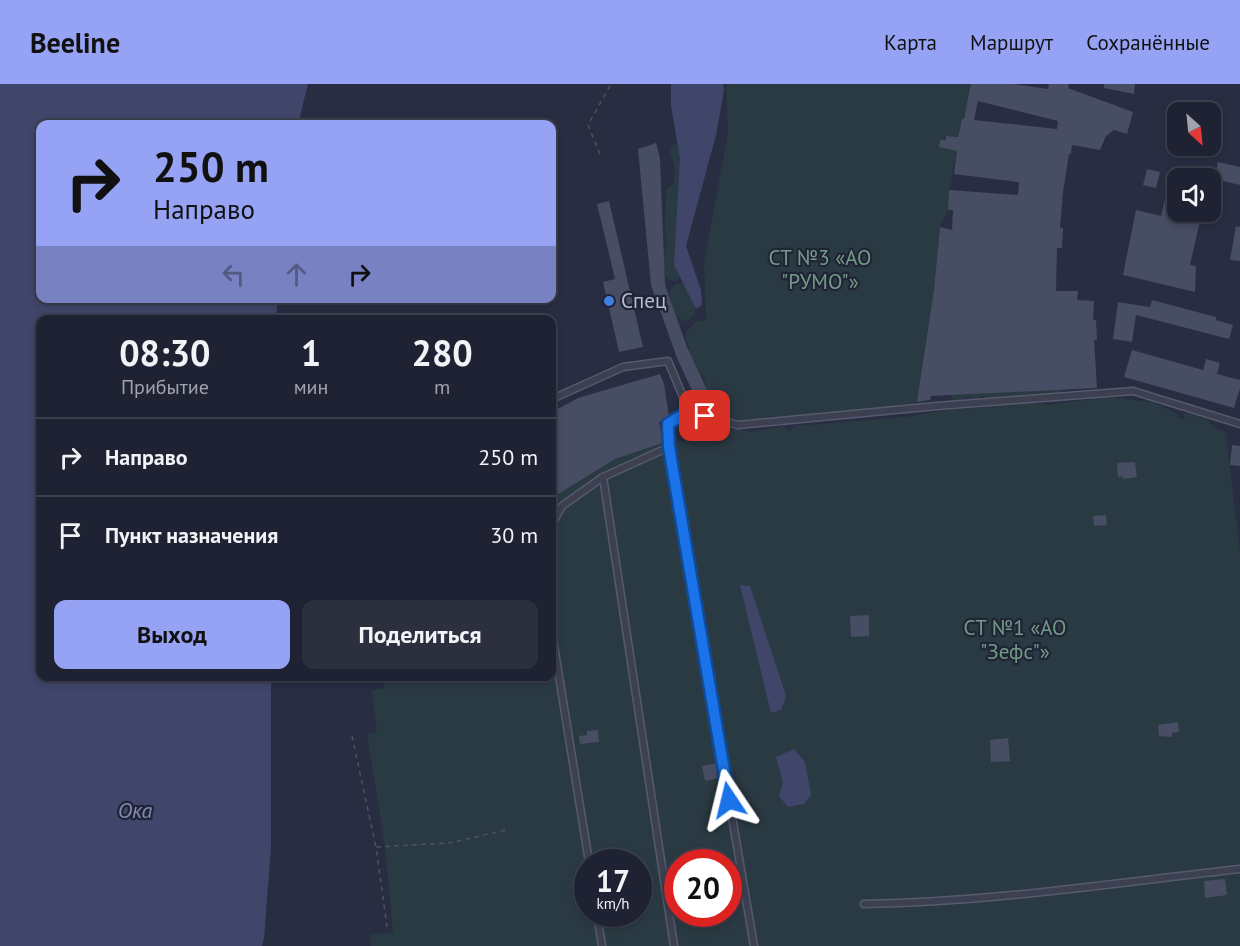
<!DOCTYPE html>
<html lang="ru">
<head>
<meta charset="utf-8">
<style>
	body { margin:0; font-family:"PT Sans",sans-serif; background:#2b2f3e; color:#f1f3f6; height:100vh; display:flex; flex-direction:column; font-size:22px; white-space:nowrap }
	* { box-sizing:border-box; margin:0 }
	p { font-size:20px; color:#a1a4ac }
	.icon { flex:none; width:33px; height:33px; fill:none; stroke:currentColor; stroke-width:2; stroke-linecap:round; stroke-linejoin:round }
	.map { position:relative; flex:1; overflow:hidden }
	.details { position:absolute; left:36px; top:231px; width:520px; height:366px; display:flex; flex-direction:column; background:#1e2232; border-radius:12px; box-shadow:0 3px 9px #0003,0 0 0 2px #3c3f4d }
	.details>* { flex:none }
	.top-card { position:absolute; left:36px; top:36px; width:520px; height:183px; border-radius:12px; box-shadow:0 3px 9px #0003,0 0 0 2px #3c3f4d; background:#96a3f4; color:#111; overflow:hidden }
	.needle { width:39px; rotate:153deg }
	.fabs { position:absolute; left:1167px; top:18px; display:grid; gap:12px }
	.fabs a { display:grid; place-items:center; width:54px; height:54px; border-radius:12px; background:#1e2232; box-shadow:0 3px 9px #0003,0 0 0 2px #3c3f4d; font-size:30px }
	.speed { position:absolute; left:574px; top:765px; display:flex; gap:12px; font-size:30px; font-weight:700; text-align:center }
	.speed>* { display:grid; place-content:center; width:78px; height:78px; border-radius:50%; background:#1e2232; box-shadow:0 3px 9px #0003,0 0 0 2px #3c3f4d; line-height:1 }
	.speed small { font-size:15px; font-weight:400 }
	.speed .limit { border:9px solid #d22; background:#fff; color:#111 }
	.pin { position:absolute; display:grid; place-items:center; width:51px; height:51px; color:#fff; margin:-26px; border-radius:12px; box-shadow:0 3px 9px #0006 }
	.me { position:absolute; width:66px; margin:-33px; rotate:350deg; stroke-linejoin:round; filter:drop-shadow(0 0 4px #0008) }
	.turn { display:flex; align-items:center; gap:21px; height:126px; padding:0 18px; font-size:27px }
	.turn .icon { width:78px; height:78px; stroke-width:2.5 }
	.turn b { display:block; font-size:42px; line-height:51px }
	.lanes { display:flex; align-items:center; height:57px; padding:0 18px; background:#0003; justify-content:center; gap:30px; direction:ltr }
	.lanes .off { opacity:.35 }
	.eta { display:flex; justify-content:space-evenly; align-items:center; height:102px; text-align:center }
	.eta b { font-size:36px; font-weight:600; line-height:42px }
	.cta { display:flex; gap:12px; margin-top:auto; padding:12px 18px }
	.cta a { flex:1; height:69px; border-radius:12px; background:#96a3f4; color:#111; font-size:24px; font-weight:600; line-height:69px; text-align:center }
	.cta a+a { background:#2b2f3e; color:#f1f3f6 }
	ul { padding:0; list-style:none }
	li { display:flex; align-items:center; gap:18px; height:78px; padding:0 18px; border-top:2px solid #3c3f4d }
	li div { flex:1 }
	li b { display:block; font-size:22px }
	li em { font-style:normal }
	header { display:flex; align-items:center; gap:36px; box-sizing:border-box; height:84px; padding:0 30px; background:#96a3f4; color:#111 }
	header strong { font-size:28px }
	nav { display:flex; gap:33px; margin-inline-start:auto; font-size:21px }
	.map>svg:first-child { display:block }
	.green { fill:#2a3a43; fill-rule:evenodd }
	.water { fill:#3f466a }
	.building { fill:#474d63; fill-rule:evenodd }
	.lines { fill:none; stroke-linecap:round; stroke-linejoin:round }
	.service-casing { stroke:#575a6c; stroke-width:9 }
	.path { stroke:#48575f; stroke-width:1.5; stroke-dasharray:4.5 4.5; stroke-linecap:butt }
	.service { stroke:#3c4051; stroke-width:6 }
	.route-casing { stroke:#114b97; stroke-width:15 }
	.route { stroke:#1a73e8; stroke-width:10 }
	.shop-dot { fill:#3f7fe0; stroke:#212437; stroke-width:2 }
	.labels { text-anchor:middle; stroke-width:4.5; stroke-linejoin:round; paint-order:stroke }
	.park-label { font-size:21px; fill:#729b86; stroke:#212437 }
	.poi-label { font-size:21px; fill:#b9bccb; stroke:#212437; text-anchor:start }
	.water-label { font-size:22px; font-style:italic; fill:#828bb1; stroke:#212437 }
</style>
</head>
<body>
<header>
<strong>Beeline</strong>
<nav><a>Карта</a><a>Маршрут</a><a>Сохранённые</a></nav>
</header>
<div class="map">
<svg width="1240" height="862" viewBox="0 0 1240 862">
	<rect width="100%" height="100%" fill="#282d42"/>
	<g class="green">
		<path d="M726 0H977L967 37H961L958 53 947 52 946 56H940V63L957 67 949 106 948 126 940 143 934 205 922 284 925 287 919 303 917 318 893 326 874 324 846 330 838 327 822 332 779 335 772 332C756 341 739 337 721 333L707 313 704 292 694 284 685 250 696 237 706 236 704 179 728 49Z"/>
		<path d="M673 60 682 62 684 187 677 197 669 196 661 186 667 158 665 148 666 106 673 100 675 84 670 68Z"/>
		<path d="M684 199 694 214 695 231 685 238 673 228 669 207 675 200Z"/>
		<path d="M1065 304 1060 310C1048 307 1040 313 1028 310 1019 315 1010 316 1002 312L989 317 983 312 973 316 967 313 958 318 951 314 958 305Z"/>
		<path d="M1109 313 1152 318 1178 330V334L1185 336 1183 331 1187 329 1208 336 1214 344 1224 347 1226 351 1240 469V862H371L370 851 393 848 385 762 367 650 377 648 372 606 384 604 383 593 552 592V414L615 375 664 359 706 354 710 347 723 348 733 343 751 348 784 342 787 347H791L794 342 906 333 940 327 1029 319 1048 321ZM588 778H639V830H588ZM678 778H729V830H678Z"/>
	</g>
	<g class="water">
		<path d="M0 0H308L298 40H40V214L278 215 276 235 40 236V592L271 593V764L264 854 262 862H0Z"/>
		<path d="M671 0H723L724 6 716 51 686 162 701 206 702 221 696 225 674 181 680 74 671 22Z"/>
		<path d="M740 501 750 502 786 612 781 626 771 629Z"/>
		<path d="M794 665 805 678 811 711 804 720 788 723 779 712 783 698 776 673Z"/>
	</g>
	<g class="building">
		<path d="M971 0H1015L1048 5 1049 0H1069L1068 4 1133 28 1127 50 1114 46 1106 52 1100 66 1072 61 1071 70H1069L1063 108 1060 144H1063L1062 164H1057L1056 207H1078L1077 216 1094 217 1093 236H1096L1097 256H1094L1097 304 931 312 930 316 917 318 934 205 940 143 952 146 953 126H948L949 106 1018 111 1019 98 954 90 957 67 939 63 940 56H946V52L958 53 962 35H964ZM978 17 1058 37 1057 45 974 36Z"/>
		<path d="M1104 0H1135L1134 10 1104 4Z"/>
		<path d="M656 59 660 74 665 201 687 263 714 321 704 326 697 324 693 314 695 313 677 274 651 201 638 65Z"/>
		<path d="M1218 78 1240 83V101L1214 95Z"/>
		<path d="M1147 85 1160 88 1156 104 1143 101Z"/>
		<path d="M1168 101 1178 103V128H1202L1190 181 1196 182 1195 208 1123 191 1136 126 1161 132Z"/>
		<path d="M609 117 643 263 619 268 603 198 615 195 597 120Z"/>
		<path d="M1236 142 1240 143V177L1230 176Z"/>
		<path d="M1152 216 1216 233V236L1233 241 1229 255 1136 231 1132 258 1113 255 1118 218 1150 223Z"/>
		<path d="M1132 266 1203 286 1206 275 1220 279 1217 290 1240 296V304L1234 324 1124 293Z"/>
		<path d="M660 290 664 300 669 333 659 338 663 359 615 375 552 414V328L578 314Z"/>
		<path d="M1232 361 1240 362V382L1230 381Z"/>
		<path d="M1135 378 1137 393 1123 395V392L1118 393 1117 379Z"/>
		<path d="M1106 431 1107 441 1094 442 1093 432Z"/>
		<path d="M869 531V552L851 553 850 532Z"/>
		<path d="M1178 638 1179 648 1172 649V653L1159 652 1158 641Z"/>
		<path d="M598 646 599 658 580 660 579 652 587 651V647Z"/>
		<path d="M1008 654 1010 677 991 678 990 656Z"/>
		<path d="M717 679 720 694 705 697 702 682Z"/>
		<path d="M1225 795 1227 811 1205 814 1204 797Z"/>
	</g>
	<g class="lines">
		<g class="service-casing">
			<g id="service">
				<path d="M552 315 623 283 668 277 689 327 738 341 937 322 1133 307 1240 340"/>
				<path d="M689 327 667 340 669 363 754 862"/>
				<path d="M669 363 603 393 674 862"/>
				<path d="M552 440 562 422 603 393"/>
				<path d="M552 549 589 778"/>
				<path d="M864 820C990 818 1115 799 1240 785"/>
				<path d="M597 830 602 862"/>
			</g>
		</g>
		<g class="path">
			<path d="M600 70 588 41 611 0"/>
			<path d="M352 652 376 763"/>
			<path d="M387 843 376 763 449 759 510 745"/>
		</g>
		<use href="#service" class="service"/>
	</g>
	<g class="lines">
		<g class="route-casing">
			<path id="route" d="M705 332 689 327 668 340 669 363 729 716"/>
		</g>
		<use href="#route" class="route"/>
	</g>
	<circle class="shop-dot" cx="609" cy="217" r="6"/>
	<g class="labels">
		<g class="park-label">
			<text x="820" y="181">СТ №3 «АО<tspan x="820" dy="24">"РУМО"»</tspan></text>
			<text x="1015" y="551">СТ №1 «АО<tspan x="1015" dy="24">"Зефс"»</tspan></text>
		</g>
		<g class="poi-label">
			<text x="621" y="224">Спец</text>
		</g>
		<g class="water-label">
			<text x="135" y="734">Ока</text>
		</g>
	</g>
</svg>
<div class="fabs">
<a><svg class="needle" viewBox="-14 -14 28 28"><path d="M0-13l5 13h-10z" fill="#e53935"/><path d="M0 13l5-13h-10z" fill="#a1a4ac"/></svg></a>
<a><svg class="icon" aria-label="sound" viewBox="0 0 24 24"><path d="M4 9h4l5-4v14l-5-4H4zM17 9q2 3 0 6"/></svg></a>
</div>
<div class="speed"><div>17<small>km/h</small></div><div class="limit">20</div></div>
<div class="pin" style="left:705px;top:332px;background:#d93025"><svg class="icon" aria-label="arrive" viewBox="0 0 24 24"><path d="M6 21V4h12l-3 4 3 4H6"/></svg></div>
<svg class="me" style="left:729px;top:716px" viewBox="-20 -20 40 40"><path d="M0-17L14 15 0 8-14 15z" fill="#1a73e8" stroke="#fff" stroke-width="4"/></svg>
<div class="top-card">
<div class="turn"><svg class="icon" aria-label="right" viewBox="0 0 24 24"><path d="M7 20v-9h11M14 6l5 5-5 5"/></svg><div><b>250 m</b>Направо</div></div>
<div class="lanes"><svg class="icon off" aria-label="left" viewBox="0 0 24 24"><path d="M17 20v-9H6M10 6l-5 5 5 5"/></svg><svg class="icon off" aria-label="ahead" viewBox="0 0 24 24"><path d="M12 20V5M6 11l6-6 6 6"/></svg><svg class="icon" aria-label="right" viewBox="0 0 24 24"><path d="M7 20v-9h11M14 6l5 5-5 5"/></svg></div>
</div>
<section class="details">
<div class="eta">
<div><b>08:30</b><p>Прибытие</p></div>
<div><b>1</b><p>мин</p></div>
<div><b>280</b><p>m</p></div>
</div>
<ul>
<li><svg class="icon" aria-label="right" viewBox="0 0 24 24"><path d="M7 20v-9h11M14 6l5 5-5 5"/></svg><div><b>Направо</b></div><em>250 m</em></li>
<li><svg class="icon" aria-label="arrive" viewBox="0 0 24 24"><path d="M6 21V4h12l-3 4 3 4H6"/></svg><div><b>Пункт назначения</b></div><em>30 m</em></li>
</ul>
<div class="cta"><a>Выход</a><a>Поделиться</a></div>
</section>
</div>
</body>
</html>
